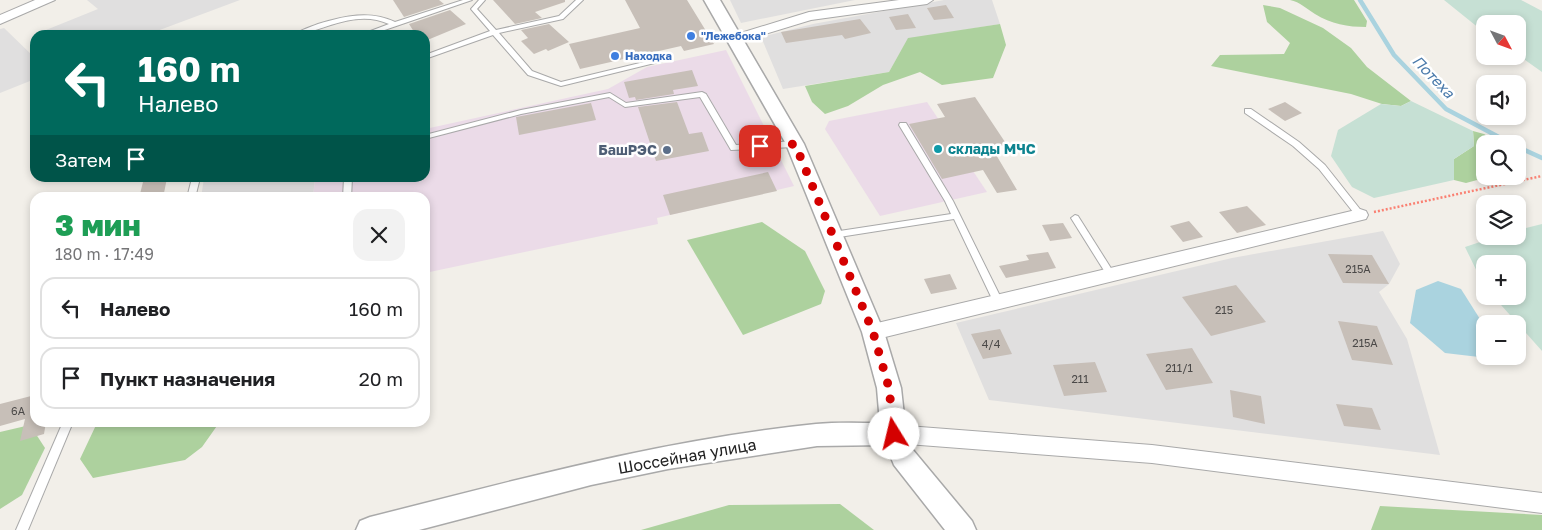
<!DOCTYPE html>
<html lang="ru">
<head>
<meta charset="utf-8">
<style>
	body { margin:0; font-family:"Golos Text",sans-serif; background:#f2f2f2; color:#202124; height:100vh; display:flex; flex-direction:column; font-size:19px; white-space:nowrap }
	* { box-sizing:border-box; margin:0 }
	p { font-size:16px; color:#757577 }
	.icon { flex:none; width:28px; height:28px; fill:none; stroke:currentColor; stroke-width:2; stroke-linecap:round; stroke-linejoin:round }
	.map { position:relative; flex:1; overflow:hidden }
	.sheet { position:absolute; left:30px; top:192px; width:400px; height:235px; display:flex; flex-direction:column; background:#fff; border-radius:15px; box-shadow:0 2px 8px #0003 }
	.sheet>* { flex:none }
	.top-card { position:absolute; left:30px; top:30px; width:400px; height:152px; border-radius:15px; box-shadow:0 2px 8px #0003; background:#00695c; color:#fff; overflow:hidden }
	.needle { width:32px; rotate:131deg }
	.controls { position:absolute; left:1476px; top:15px; display:grid; gap:10px }
	.controls a { display:grid; place-items:center; width:50px; height:50px; border-radius:10px; background:#fff; box-shadow:0 2px 8px #0003; font-size:25px }
	.pin { position:absolute; display:grid; place-items:center; width:42px; height:42px; color:#fff; margin:-21px; border-radius:10px; box-shadow:0 2px 8px #0006 }
	.me { position:absolute; width:55px; margin:-28px; rotate:351deg; stroke-linejoin:round; filter:drop-shadow(0 0 4px #0008) }
	.turn { display:flex; align-items:center; gap:18px; height:105px; padding:0 25px; font-size:22px }
	.turn .icon { width:65px; height:65px; stroke-width:2.5 }
	.turn b { display:block; font-size:35px; line-height:42px }
	.then { display:flex; align-items:center; height:48px; padding:0 25px; background:#0003; gap:10px; font-size:19px }
	.round { display:grid; place-items:center; flex:none; width:52px; height:52px; border-radius:15px; background:#f2f2f2 }
	.summary { display:flex; align-items:center; justify-content:space-between; height:85px; padding:0 25px }
	h1 { font-size:30px; font-weight:800; line-height:38px; color:#1e9e55 }
	ul { padding:0; list-style:none }
	li { display:flex; align-items:center; gap:15px; height:62px; margin:0 10px 8px; padding:0 15px; border:2px solid #e0e0e0; border-radius:15px }
	li div { flex:1 }
	li b { display:block; font-size:19px }
	li em { font-style:normal }
	.map>svg:first-child { display:block }
	.residential { fill:#e0dfdf }
	.industrial { fill:#ebdbe8 }
	.forest { fill:#add19e }
	.wetland { fill:#c6e0d4 }
	.water { fill:#aad3df }
	.lines { fill:none; stroke-linecap:round; stroke-linejoin:round }
	.stream { stroke:#aad3df; stroke-width:4.5 }
	.building { fill:#c7bfb8 }
	.service-casing { stroke:#a9a9a9; stroke-width:2 }
	.minor-casing { stroke:#a9a9a9; stroke-width:2 }
	.tertiary-casing { stroke:#a9a9a9; stroke-width:3 }
	.path { stroke:#fa8072; stroke-width:2.5; stroke-dasharray:2 2; stroke-linecap:butt }
	.service { fill:#fff; fill-rule:evenodd }
	.minor { fill:#fff; fill-rule:evenodd }
	.tertiary { fill:#fff; fill-rule:evenodd }
	.route { stroke:#d40000; stroke-width:9; stroke-dasharray:0 16.2 }
	.shop-dot { fill:#3f7fe0; stroke:#fff; stroke-width:2 }
	.culture-dot { fill:#0f9aa8; stroke:#fff; stroke-width:2 }
	.service-dot { fill:#5c6f8a; stroke:#fff; stroke-width:2 }
	.labels { text-anchor:middle; stroke-width:5; stroke-linejoin:round; paint-order:stroke }
	.far-shop-label { font-size:11px; font-weight:bold; fill:#366cbe; stroke:#fff; text-anchor:start }
	.number-label { font-size:11px; fill:#4b4948 }
	.culture-label { font-size:14px; font-weight:bold; fill:#0d838f; stroke:#fff; text-anchor:start }
	.service-label { font-size:14px; font-weight:bold; fill:#4e5e75; stroke:#fff; text-anchor:end }
	.water-label { font-size:15px; font-style:italic; fill:#4a7aab; stroke:#fff }
	.near-street-label { font-size:16px; fill:#222; stroke:#fff }
</style>
</head>
<body>
<div class="map">
<svg width="1542" height="530" viewBox="0 0 1542 530">
	<rect width="100%" height="100%" fill="#f2efe9"/>
	<g class="residential">
		<path d="M87 0H240L157 31H118L111 35 36 34 98 9Z"/>
		<path d="M730 0H855L741 23Z"/>
		<path d="M944 0H992L1000 24 908 39 889 72 783 89 761 37 813 24Z"/>
		<path d="M4 28 35 58V79L0 93V29Z"/>
		<path d="M204 178H315L313 197 201 198Z"/>
		<path d="M1383 231 1400 264 1389 284 1379 292 1407 339 1440 455 989 400 956 323 1232 258Z"/>
	</g>
	<g class="industrial">
		<path d="M726 50 794 186 657 218 658 224 425 273V198H313L315 178H425V129L608 89 647 67Z"/>
		<path d="M927 102 987 192 880 216 825 129 829 121Z"/>
	</g>
	<g class="forest">
		<path d="M1290 0H1354L1367 21 1366 27C1348 27 1331 24 1315 14 1307 9 1300 2 1290 0Z"/>
		<path d="M1263 5 1280 8 1323 28 1351 48 1367 67 1411 101 1401 106 1382 104 1351 94 1211 66 1220 55 1284 54 1290 43 1267 22Z"/>
		<path d="M1000 24 1006 45 993 78 942 85 920 72 883 85 848 106 825 114 812 102 805 86 889 72 908 38Z"/>
		<path d="M1473 131 1484 134 1501 144H1485V176H1492L1466 183 1454 180V159L1474 146Z"/>
		<path d="M762 222 805 251 825 291 821 304 743 335 687 240Z"/>
		<path d="M97 423V422L219 423 202 447 185 460 93 478 80 459Z"/>
		<path d="M30 425 45 448 22 495 0 509V432Z"/>
		<path d="M840 504 874 530H641L729 505Z"/>
		<path d="M1380 506 1542 515V530H1371Z"/>
	</g>
	<g class="wetland">
		<path d="M1444 0H1521L1542 11V72L1518 55V24H1485V33Z"/>
		<path d="M1411 101 1473 131 1474 146 1454 159V180L1374 198 1352 187 1331 156 1338 130 1381 104 1401 106Z"/>
		<path d="M1542 224V351L1493 296H1518V264H1485V288L1465 247 1498 236H1518V230Z"/>
	</g>
	<path class="water" d="M1438 281 1461 289 1485 327 1479 357 1445 353 1410 323 1416 290Z"/>
	<g class="lines">
		<g class="stream">
			<path d="M1360 0 1394 55 1446 109 1512 144"/>
			<path d="M1518 147 1542 158"/>
		</g>
	</g>
	<g class="building">
		<path d="M393 0H439L444 4 404 17Z"/>
		<path d="M493 0H565V2L535 12 542 18 515 24Z"/>
		<path d="M625 0H687L714 44 684 51 681 46 580 69 569 44 640 28Z"/>
		<path d="M946 5 954 18 934 20 927 8Z"/>
		<path d="M450 10 466 24 425 41V35H416L409 24Z"/>
		<path d="M908 14 916 28 896 30 889 17Z"/>
		<path d="M860 19 871 33 845 39 842 35 786 43 781 32Z"/>
		<path d="M549 24 569 42 548 51 546 49 534 54 521 41 528 38 521 30Z"/>
		<path d="M692 70 698 86 673 90 674 94 636 100 635 97 629 98 624 82Z"/>
		<path d="M975 97 1007 145 992 148 1017 190 997 193 983 170 942 179 909 124 945 117 937 104Z"/>
		<path d="M677 102 689 134 702 132 709 151 656 161 638 107Z"/>
		<path d="M1285 102 1302 113 1285 121 1268 109Z"/>
		<path d="M591 103 596 120 519 135 516 117Z"/>
		<path d="M768 172 777 191 670 215 663 195Z"/>
		<path d="M144 178H167L163 198H139Z"/>
		<path d="M1247 206 1266 225 1237 233 1219 212Z"/>
		<path d="M1189 221 1203 237 1183 242 1170 226Z"/>
		<path d="M1063 223 1072 238 1050 241 1042 225Z"/>
		<path d="M1048 252 1056 268 1006 278 999 266 1029 260 1026 255Z"/>
		<path d="M1328 254 1372 255 1389 284 1343 283Z"/>
		<path d="M950 274 957 289 931 294 924 279Z"/>
		<path d="M1236 285 1266 322 1211 336 1182 297Z"/>
		<path d="M1338 321 1377 326 1393 365 1352 360Z"/>
		<path d="M1000 329 1012 354 983 359 971 334Z"/>
		<path d="M1192 348 1213 383 1166 390 1146 354Z"/>
		<path d="M1095 362 1107 392 1064 396 1053 365Z"/>
		<path d="M1230 390 1261 396 1265 424 1233 417Z"/>
		<path d="M35 395V422H46L44 434 20 441 25 419 0 426V404Z"/>
		<path d="M1336 404 1372 408 1381 430 1344 426Z"/>
	</g>
	<g class="lines">
		<g class="service-casing">
			<g id="service">
				<path d="M463 0H472L370 35H360L389 24C359 10 328 27 300 35L297 33C303 29 311 27 318 24 344 16 370 10 395 22Z"/>
				<path d="M479 0H485L477 9 496 30 559 16 576 0H583L563 19 499 33 532 71 561 82 669 56 672 58 671 59 561 86 528 75 493 35 425 59V55L490 31 471 9Z"/>
				<path d="M702 92 706 94 736 145 795 141 799 144 795 147 731 150 700 97 625 107 609 97 521 114 425 139V135L521 110 610 93 626 103Z"/>
				<path d="M1245 109H1251L1299 142 1325 165 1363 213 1364 215 1363 217H1357L1319 169 1293 146 1245 113Z"/>
				<path d="M900 123H906L953 201 1003 302 1001 305H995L954 219 833 238 829 235 833 232 951 214 945 201 899 125Z"/>
				<path d="M192 178H200L195 198H187Z"/>
				<path d="M344 178H352L351 198H343Z"/>
				<path d="M1075 215 1078 216 1114 273 1115 275 1114 277H1108L1071 218Z"/>
				<path d="M63 422H73L28 530H16Z"/>
			</g>
		</g>
		<g class="minor-casing">
			<g id="minor">
				<path d="M35 0H55L0 24V15Z"/>
				<path d="M899 0H933L927 4 811 20 736 43 729 39 731 36 809 12Z"/>
				<path d="M1360 209 1366 211 1368 215 1366 219 873 340 866 337 864 332 866 327 873 324Z"/>
				<path d="M894 425 1152 445 1542 493V513L1152 463 894 443 887 440 884 434 887 428Z"/>
			</g>
		</g>
		<g class="tertiary-casing">
			<path id="tertiary" d="M704 0H720L804 144 884 332 901 388 906 434 913 450 972 521 976 530H945L894 465 886 445 817 446 668 469 591 485 419 530H356L360 521 370 517C517 480 664 439 816 424 837 422 859 423 880 423L877 388 862 332 786 144Z"/>
		</g>
		<path class="path" d="M1374 212 1542 176"/>
		<use href="#service" class="service"/>
		<use href="#minor" class="minor"/>
		<use href="#tertiary" class="tertiary"/>
	</g>
	<g class="lines">
		<path class="route" d="M760 146 795 144 873 332 889 388 894 434"/>
	</g>
	<g class="shop-dot">
		<circle cx="691" cy="36" r="5"/>
		<circle cx="615" cy="56" r="5"/>
	</g>
	<circle class="culture-dot" cx="938" cy="149" r="5"/>
	<circle class="service-dot" cx="667" cy="150" r="5"/>
	<g class="labels">
		<g class="far-shop-label">
			<text x="701" y="40">"Лежебока"</text>
			<text x="625" y="60">Находка</text>
		</g>
		<g class="number-label">
			<text x="1358" y="273">215А</text>
			<text x="1224" y="314">215</text>
			<text x="1365" y="347">215А</text>
			<text x="991" y="348">4/4</text>
			<text x="1179" y="372">211/1</text>
			<text x="1080" y="383">211</text>
			<text x="18" y="415">6А</text>
		</g>
		<g class="culture-label">
			<text x="948" y="154">склады МЧС</text>
		</g>
		<g class="service-label">
			<text x="657" y="155">БашРЭС</text>
		</g>
		<g class="water-label">
			<text transform="translate(1433 77) rotate(46)" y="5">Потеха</text>
		</g>
		<g class="near-street-label">
			<text transform="translate(687 456) rotate(-10)" y="6">Шоссейная улица</text>
		</g>
	</g>
</svg>
<div class="controls">
<a><svg class="needle" viewBox="-14 -14 28 28"><path d="M0-13l5 13h-10z" fill="#e53935"/><path d="M0 13l5-13h-10z" fill="#757577"/></svg></a>
<a><svg class="icon" aria-label="sound" viewBox="0 0 24 24"><path d="M4 9h4l5-4v14l-5-4H4zM17 9q2 3 0 6"/></svg></a>
<a><svg class="icon" aria-label="search" viewBox="0 0 24 24"><circle cx="10" cy="10" r="6"/><path d="M15 15l6 6"/></svg></a>
<a><svg class="icon" aria-label="layers" viewBox="0 0 24 24"><path d="M12 4l9 5-9 5-9-5zM3 14l9 5 9-5"/></svg></a>
<a>+</a>
<a>−</a>
</div>
<div class="pin" style="left:760px;top:146px;background:#d93025"><svg class="icon" aria-label="arrive" viewBox="0 0 24 24"><path d="M6 21V4h12l-3 4 3 4H6"/></svg></div>
<svg class="me" style="left:894px;top:434px" viewBox="-20 -20 40 40"><circle r="19" fill="#fff"/><path d="M0-13L10 11 0 6-10 11z" fill="#d40000"/></svg>
<div class="top-card">
<div class="turn"><svg class="icon" aria-label="left" viewBox="0 0 24 24"><path d="M17 20v-9H6M10 6l-5 5 5 5"/></svg><div><b>160 m</b>Налево</div></div>
<div class="then">Затем<svg class="icon" aria-label="arrive" viewBox="0 0 24 24"><path d="M6 21V4h12l-3 4 3 4H6"/></svg></div>
</div>
<section class="sheet">
<div class="summary"><div><h1>3 мин</h1><p>180 m · 17:49</p></div><a class="round"><svg class="icon" aria-label="close" viewBox="0 0 24 24"><path d="M6 6l12 12M18 6L6 18"/></svg></a></div>
<ul>
<li><svg class="icon" aria-label="left" viewBox="0 0 24 24"><path d="M17 20v-9H6M10 6l-5 5 5 5"/></svg><div><b>Налево</b></div><em>160 m</em></li>
<li><svg class="icon" aria-label="arrive" viewBox="0 0 24 24"><path d="M6 21V4h12l-3 4 3 4H6"/></svg><div><b>Пункт назначения</b></div><em>20 m</em></li>
</ul>
</section>
</div>
</body>
</html>
